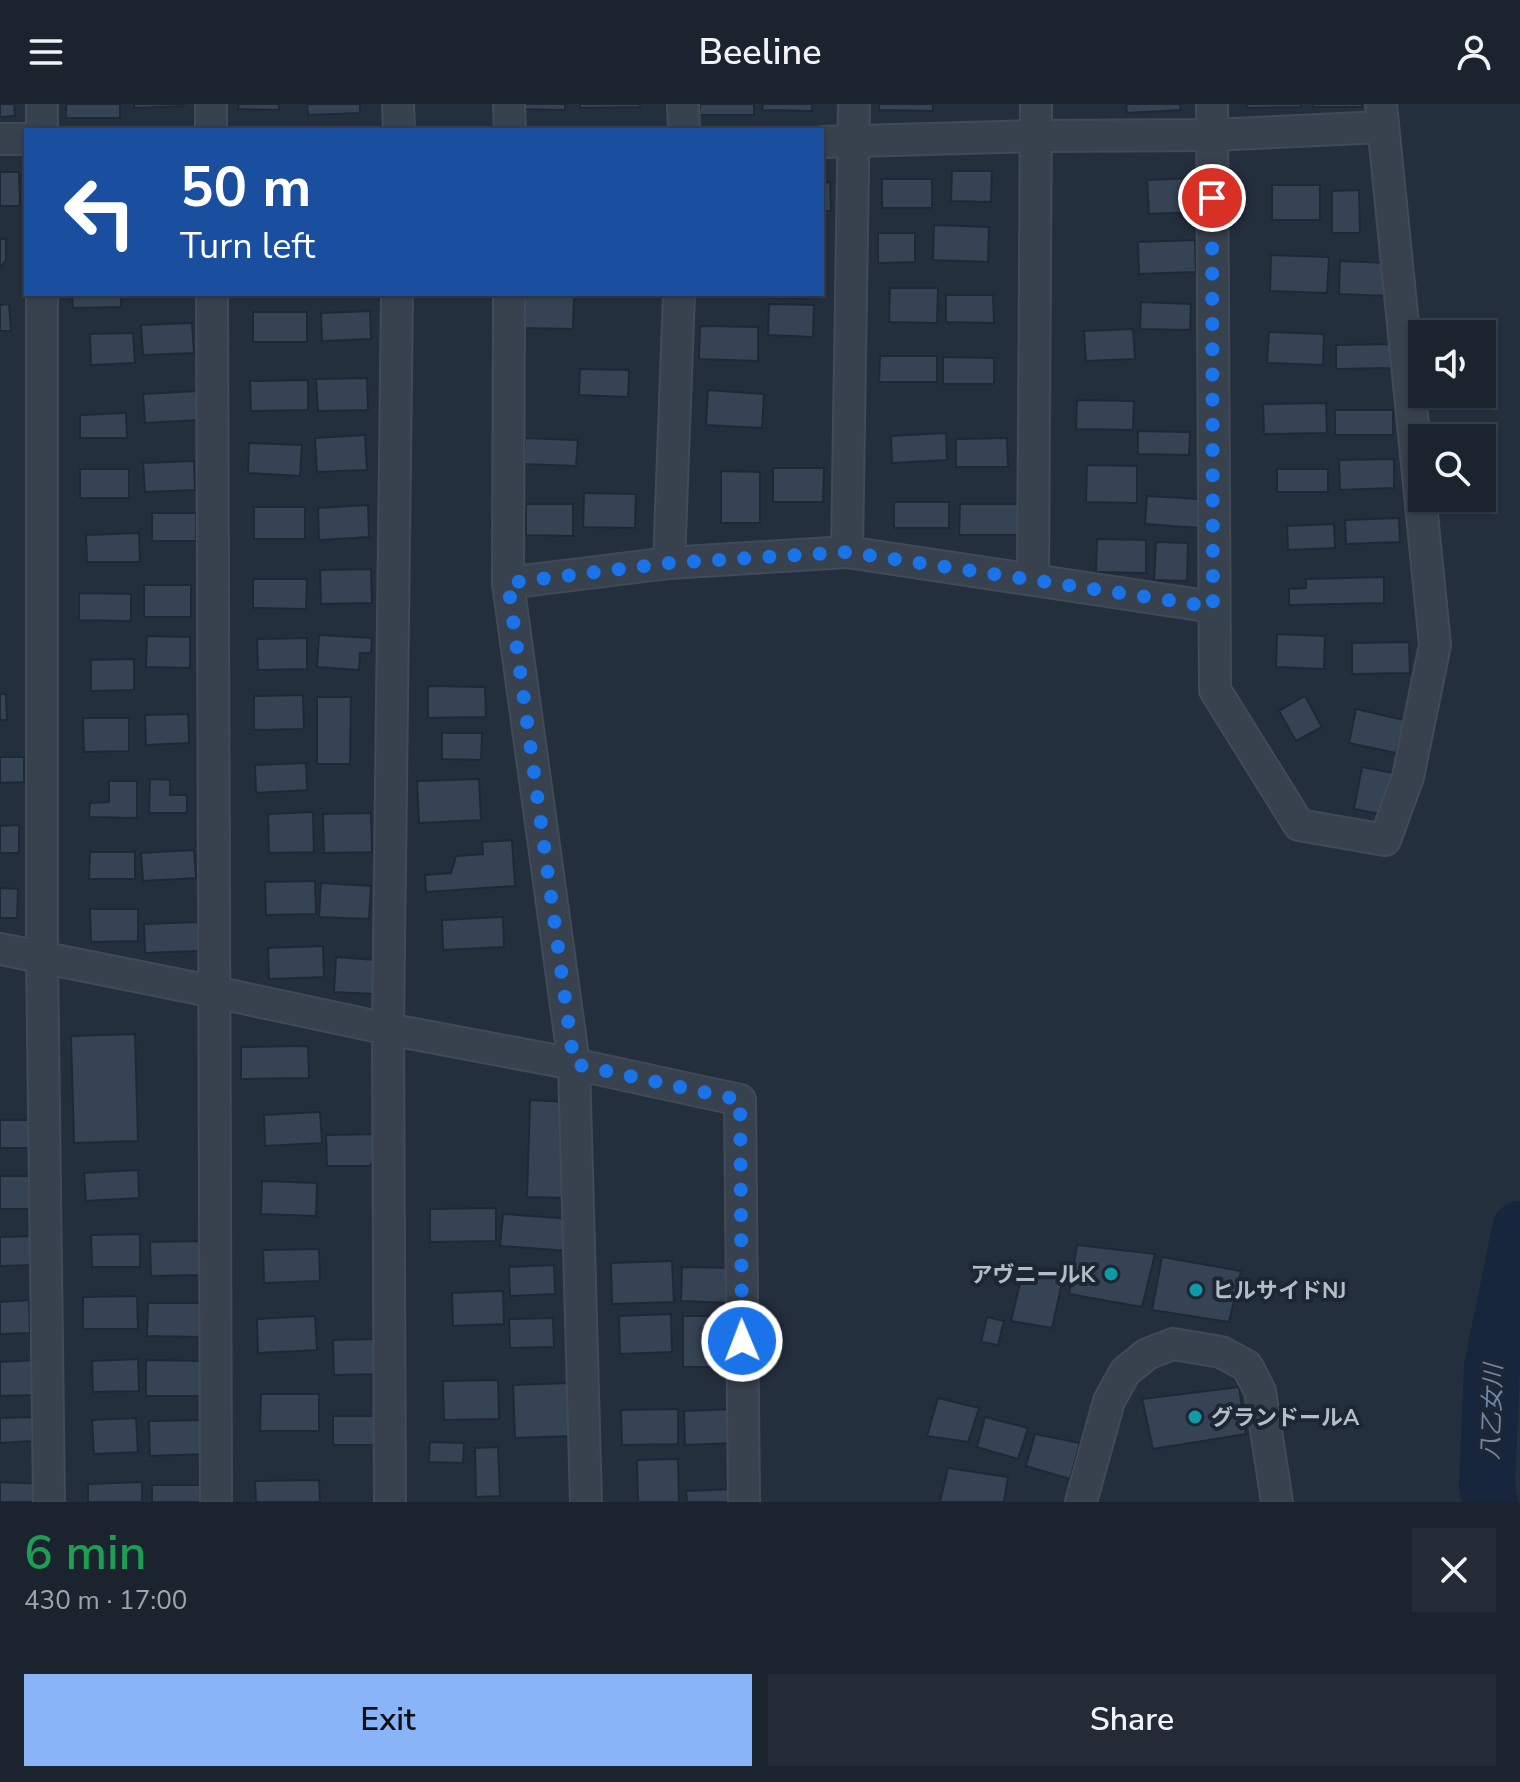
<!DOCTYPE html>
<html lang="en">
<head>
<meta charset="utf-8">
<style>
	body { margin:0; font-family:"Nunito Sans","Noto Sans JP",sans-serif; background:#242b36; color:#f1f3f6; height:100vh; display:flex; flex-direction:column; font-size:30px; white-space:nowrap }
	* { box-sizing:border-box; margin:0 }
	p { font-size:26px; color:#a0a4aa }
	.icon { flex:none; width:44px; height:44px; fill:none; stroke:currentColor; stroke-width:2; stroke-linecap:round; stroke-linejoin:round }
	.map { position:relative; height:1398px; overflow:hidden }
	.drawer { display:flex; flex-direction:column; background:#1b232e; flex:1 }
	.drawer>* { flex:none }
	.top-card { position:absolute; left:24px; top:24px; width:800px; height:168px; border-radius:0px; box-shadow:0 2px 6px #0004,0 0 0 2px #39404a; background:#1a4fa0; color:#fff; overflow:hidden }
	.buttons { position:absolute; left:1408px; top:216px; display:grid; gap:16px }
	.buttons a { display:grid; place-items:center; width:88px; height:88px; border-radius:0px; background:#1b232e; box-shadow:0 2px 6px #0004,0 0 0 2px #39404a; font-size:40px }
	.pin { position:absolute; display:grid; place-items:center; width:68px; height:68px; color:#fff; margin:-34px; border:4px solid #fff; border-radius:50%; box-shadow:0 2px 8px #0007 }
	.me { position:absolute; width:88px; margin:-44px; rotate:359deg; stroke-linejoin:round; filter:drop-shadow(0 0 6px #0008) }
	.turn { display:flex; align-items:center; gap:28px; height:168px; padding:0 24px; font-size:36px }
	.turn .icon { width:104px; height:104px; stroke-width:2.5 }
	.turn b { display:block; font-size:56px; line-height:68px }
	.round { display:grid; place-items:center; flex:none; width:84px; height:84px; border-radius:0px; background:#242b36 }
	.summary { display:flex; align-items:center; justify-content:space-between; height:136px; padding:0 24px }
	h1 { font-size:48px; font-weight:600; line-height:60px; color:#1e9e55 }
	.cta { display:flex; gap:16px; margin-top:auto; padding:16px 24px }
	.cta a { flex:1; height:92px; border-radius:0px; background:#8ab4f8; color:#111; font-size:32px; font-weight:600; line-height:92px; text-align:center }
	.cta a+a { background:#242b36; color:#f1f3f6 }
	header { display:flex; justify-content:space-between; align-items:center; height:104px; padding:0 24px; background:#1b232e; font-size:36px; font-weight:600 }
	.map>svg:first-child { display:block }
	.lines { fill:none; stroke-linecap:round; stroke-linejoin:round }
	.river { stroke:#17263c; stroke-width:56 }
	.building { fill:#364354; stroke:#1f2835; stroke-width:2 }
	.street-casing { stroke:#414a57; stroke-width:34 }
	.street { stroke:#38414e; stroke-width:30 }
	.route { stroke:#1a73e8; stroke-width:14; stroke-dasharray:0 25.2 }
	.culture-dot { fill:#0f9aa8; stroke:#1d2633; stroke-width:3 }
	.labels { text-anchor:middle; stroke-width:8; stroke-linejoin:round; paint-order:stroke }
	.poi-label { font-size:22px; font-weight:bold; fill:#b4bcc9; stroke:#1d2633; text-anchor:start }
	.water-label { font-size:24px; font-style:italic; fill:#6d86a8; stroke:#1d2633 }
</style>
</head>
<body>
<header><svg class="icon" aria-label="menu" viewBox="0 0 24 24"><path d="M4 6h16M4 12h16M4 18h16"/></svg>Beeline<svg class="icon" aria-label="person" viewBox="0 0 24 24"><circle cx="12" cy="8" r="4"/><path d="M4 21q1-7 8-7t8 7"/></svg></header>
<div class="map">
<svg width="1520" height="1398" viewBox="0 0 1520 1398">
	<rect width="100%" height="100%" fill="#242f3e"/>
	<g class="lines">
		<path class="river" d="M1490 1398 1487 1382 1492 1263 1520 1125"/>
	</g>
	<g class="building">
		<path d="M0 0H14L15 12 0 13Z"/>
		<rect x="66" y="0" width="54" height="14"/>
		<path d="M134 0H184V2L134 4Z"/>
		<path d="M239 0H279V6L238 5Z"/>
		<path d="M307 0H360V9L308 11Z"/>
		<path d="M518 0H565V6L518 5Z"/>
		<path d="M580 0H640V3L580 4Z"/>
		<path d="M700 0H754V11H699Z"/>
		<path d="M763 0H812V7L762 6Z"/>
		<path d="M879 0H933V7L879 6Z"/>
		<path d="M1126 0H1180L1181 6 1127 9Z"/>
		<path d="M1247 0H1301V3L1247 4Z"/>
		<rect x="1313" y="0" width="49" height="3"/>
		<path d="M952 67H992L991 98 951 97Z"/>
		<path d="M0 68H19L20 102H0Z"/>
		<path d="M1197 74 1199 108 1149 110 1147 76Z"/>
		<rect x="882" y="75" width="50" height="29"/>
		<path d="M830 78 831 107H822V79Z"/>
		<rect x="1272" y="81" width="48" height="35"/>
		<path d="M1359 86 1360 129H1332V87Z"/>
		<path d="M934 121 989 123 988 158 933 156Z"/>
		<path d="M878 129H915V158L878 159Z"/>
		<path d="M0 135H6V156L0 164Z"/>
		<path d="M1195 136 1196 168 1139 170 1138 138Z"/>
		<path d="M1271 151 1329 153 1327 189 1270 187Z"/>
		<path d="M1340 157 1389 159 1388 192 1339 190Z"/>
		<path d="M890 184H938L937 219 889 218Z"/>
		<path d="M72 190H121V203L73 204Z"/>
		<path d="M946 191H993L994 219 946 218Z"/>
		<path d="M519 193H574L573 225 519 224Z"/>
		<path d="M1141 198 1191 200 1190 226 1140 225Z"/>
		<path d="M9 200 11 227H0V201Z"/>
		<path d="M769 200 814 201 813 233 768 231Z"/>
		<path d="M370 207 371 235 322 237 321 209Z"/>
		<rect x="253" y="208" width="54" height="30"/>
		<path d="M192 219 194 249 143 251 141 221Z"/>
		<path d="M700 222 758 223V257L699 255Z"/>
		<path d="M1133 225 1135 255 1086 257 1084 227Z"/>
		<path d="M1269 228 1324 230 1323 261 1267 259Z"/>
		<path d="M133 229 135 259 91 261 90 230Z"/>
		<path d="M1390 240 1391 264 1336 265V241Z"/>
		<path d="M880 252H937V278H879Z"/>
		<path d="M943 253 994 254V280H943Z"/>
		<path d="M580 265 629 266 628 293 579 291Z"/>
		<path d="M367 274 368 306 318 307 316 275Z"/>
		<path d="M308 276V306L251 307 250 277Z"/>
		<path d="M708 286 764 290 762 324 706 321Z"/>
		<path d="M197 287 198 316 145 319 143 290Z"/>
		<path d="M1077 296 1134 297 1133 326 1076 325Z"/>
		<path d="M1326 299 1327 329 1264 330 1263 300Z"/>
		<rect x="1335" y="306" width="58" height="25"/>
		<path d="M126 309 127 334H80V311Z"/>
		<path d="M1138 327 1190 328 1189 351 1138 350Z"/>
		<path d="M946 329 947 356 892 359 891 332Z"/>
		<path d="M365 331 367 366 317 368 315 334Z"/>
		<path d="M525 334 578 336 576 362 524 360Z"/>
		<path d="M1007 334 1008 363H956V335Z"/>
		<path d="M249 339 302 341 300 372 248 369Z"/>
		<path d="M1394 355V384L1340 386 1339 356Z"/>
		<path d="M194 357 195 386 145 388 143 359Z"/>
		<path d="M1087 361 1137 362V399L1086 398Z"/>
		<path d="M773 364H824L823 398H773Z"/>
		<rect x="80" y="365" width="49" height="29"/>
		<rect x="1277" y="365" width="51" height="23"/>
		<path d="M721 367 760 368V419H721Z"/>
		<path d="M584 389 636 390 635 424 583 423Z"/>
		<path d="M1147 392 1200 395 1198 424 1145 420Z"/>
		<rect x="894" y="398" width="55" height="26"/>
		<path d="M526 400H573V432L526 431Z"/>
		<path d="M960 400H1018L1019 431H959Z"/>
		<path d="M368 401 369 433 319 436 318 404Z"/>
		<rect x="254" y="403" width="51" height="32"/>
		<rect x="152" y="409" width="44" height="28"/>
		<path d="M1399 414 1400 438 1346 440 1345 416Z"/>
		<path d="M1334 420 1335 444 1288 446 1287 422Z"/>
		<path d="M139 429 140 458H87L86 431Z"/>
		<path d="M1097 435 1146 436V469L1096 468Z"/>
		<path d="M1156 438 1188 439 1187 477 1154 476Z"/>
		<path d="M371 465 372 499 321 500 320 466Z"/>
		<path d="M1384 473V499L1289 501V485L1306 484V475Z"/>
		<path d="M253 475H307L306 505 253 504Z"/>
		<rect x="144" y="481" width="47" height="32"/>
		<path d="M79 489 131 490V517L79 516Z"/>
		<path d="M1277 530 1325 532 1324 565 1276 563Z"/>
		<path d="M319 531 372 534 371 549H360L359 566 317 563Z"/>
		<path d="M147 532 190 533V564L146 563Z"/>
		<path d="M307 534V565L258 566 257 535Z"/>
		<path d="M1409 538 1410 569 1352 570V539Z"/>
		<path d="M134 555V586L91 587V556Z"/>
		<path d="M428 582 485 583 486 613 428 614Z"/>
		<path d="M0 590H6L7 616H0Z"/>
		<path d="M303 591 304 625 254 626V592Z"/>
		<path d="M1305 592 1322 623 1296 637 1279 607Z"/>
		<path d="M317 593H351L350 660H317Z"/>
		<path d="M1356 605 1404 616 1396 649 1349 639Z"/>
		<path d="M188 610 189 639 146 641 145 611Z"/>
		<path d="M83 614H129V647L84 648Z"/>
		<path d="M442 629H482L481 656 442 655Z"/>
		<path d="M0 653H24V678L0 679Z"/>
		<path d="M306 659 307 686 256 689 255 661Z"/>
		<path d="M1362 663 1394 669 1385 711 1354 705Z"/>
		<path d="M150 675 170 676V691H187V709H149Z"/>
		<path d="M479 675 481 716 419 719 417 677Z"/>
		<path d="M109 677H137V714L89 713 90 699 109 698Z"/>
		<path d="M313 708 314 748 269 749 268 710Z"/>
		<path d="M371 709 372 748 324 749 323 710Z"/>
		<path d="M19 721V749H0V722Z"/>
		<path d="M512 736 515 782 426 788 425 771 451 769 456 752 483 750 482 738Z"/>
		<path d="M194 746 196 774 143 777 141 749Z"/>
		<path d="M90 748H135V775H89Z"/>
		<path d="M315 777 316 810 266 811 265 778Z"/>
		<path d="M321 779 371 782 369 815 319 813Z"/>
		<path d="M0 784 18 785 17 814H0Z"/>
		<path d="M90 805H138V837L91 838Z"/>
		<path d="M503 813 504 843 443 846 442 816Z"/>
		<path d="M198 818V847L145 849 144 820Z"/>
		<path d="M323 842 324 873 269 875 268 844Z"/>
		<path d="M336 853 376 856 374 890 334 888Z"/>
		<path d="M135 930 138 1037 74 1039 71 932Z"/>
		<path d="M308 942 309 974 241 975V943Z"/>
		<path d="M530 996 569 998 565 1094 527 1093Z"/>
		<path d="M320 1008 322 1039 265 1042 264 1011Z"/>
		<rect x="0" y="1016" width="34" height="28"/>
		<path d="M380 1030V1047L370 1062H327L326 1031Z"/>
		<path d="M138 1066 139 1094 86 1097 84 1069Z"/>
		<path d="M0 1072H31L32 1105H0Z"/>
		<path d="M262 1077 317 1079 316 1112 261 1110Z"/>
		<path d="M496 1104V1137L430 1138V1105Z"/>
		<path d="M503 1110 571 1115 569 1147 500 1142Z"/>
		<path d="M140 1130V1163H92L91 1131Z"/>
		<path d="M36 1132 37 1161 0 1162V1133Z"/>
		<path d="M201 1137 202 1171 151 1172 150 1138Z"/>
		<path d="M1077 1141 1155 1150 1142 1203 1069 1190Z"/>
		<path d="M319 1145 320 1177 264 1179 263 1146Z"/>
		<path d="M1162 1153 1241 1167 1229 1218 1152 1206Z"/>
		<path d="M672 1157 674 1198 612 1200 611 1159Z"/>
		<path d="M554 1161 555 1190 510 1192 509 1163Z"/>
		<path d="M1024 1162 1065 1165 1052 1224 1011 1217Z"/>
		<path d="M682 1163 734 1164 732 1199 681 1197Z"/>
		<path d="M503 1187 504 1220 453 1222 452 1189Z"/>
		<path d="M137 1192 138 1225H83V1193Z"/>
		<path d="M29 1196 30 1229 0 1230V1198Z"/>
		<path d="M148 1199H203L202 1233 147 1232Z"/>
		<path d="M671 1210 672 1248 620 1250 619 1212Z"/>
		<path d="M315 1212 317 1246 258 1249 257 1215Z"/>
		<rect x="683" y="1212" width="49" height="51"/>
		<path d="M987 1213 1004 1217 998 1241 981 1238Z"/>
		<path d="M553 1214 554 1243 510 1244 509 1215Z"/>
		<path d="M382 1235V1270L334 1271 333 1236Z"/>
		<path d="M138 1255 139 1287 93 1288 92 1257Z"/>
		<path d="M33 1256 35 1291 0 1292V1258Z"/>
		<path d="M146 1256 204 1257 203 1292H146Z"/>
		<path d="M498 1276 499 1315 444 1316 443 1277Z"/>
		<path d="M568 1279 570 1332 515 1334 513 1281Z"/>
		<path d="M1239 1283 1246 1330 1153 1345 1142 1295Z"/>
		<path d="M261 1290H319V1327H260Z"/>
		<path d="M938 1294 979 1304 968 1338 927 1332Z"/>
		<path d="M678 1305V1340L622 1341 621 1306Z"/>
		<path d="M733 1305 734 1339 685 1341 684 1307Z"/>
		<rect x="333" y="1312" width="48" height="29"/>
		<path d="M32 1313V1337L0 1339V1314Z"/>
		<path d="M985 1313 1028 1324 1018 1355 977 1343Z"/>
		<path d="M136 1314 138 1348 94 1350 92 1316Z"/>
		<path d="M205 1316 206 1350 150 1352 149 1317Z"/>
		<path d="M1035 1330 1080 1339 1070 1375 1026 1362Z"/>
		<path d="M430 1338 464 1339 463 1359 429 1358Z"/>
		<path d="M498 1343 500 1392 476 1393 475 1344Z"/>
		<path d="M678 1355 679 1398H638L637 1356Z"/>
		<path d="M948 1364 1008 1373 1004 1398H940Z"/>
		<path d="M319 1376 320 1398H256L255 1377Z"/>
		<path d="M0 1378 41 1380 40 1398H0Z"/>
		<path d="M142 1378V1398H88V1380Z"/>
		<rect x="152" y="1381" width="49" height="17"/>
		<path d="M736 1385V1398H687L686 1387Z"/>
	</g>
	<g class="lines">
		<g class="street-casing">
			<g id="street">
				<path d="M42 0V26"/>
				<path d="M398 0 399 26"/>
				<path d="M509 0 510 26"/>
				<path d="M683 0 684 26"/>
				<path d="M1212 0 1215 586 1299 721 1385 736 1408 673 1435 541 1381 0"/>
				<path d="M211 26V0"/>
				<path d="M0 35H26"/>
				<path d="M822 38 1036 32 1212 31 1383 23"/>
				<path d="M42 190V852L49 1398"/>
				<path d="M212 190 216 1398"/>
				<path d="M509 190 508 479 574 960 586 1398"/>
				<path d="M847 448 854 0"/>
				<path d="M669 459 679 190"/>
				<path d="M1033 475 1036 0"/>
				<path d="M508 479 669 459 847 448 1213 503"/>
				<path d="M0 845 215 888 388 925 574 960 740 996 744 1398"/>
				<path d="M390 1398 388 925 397 190"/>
				<path d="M1081 1398 1109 1297 1125 1268 1147 1250 1173 1240 1221 1248 1247 1262 1260 1287 1277 1398"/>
			</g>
		</g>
		<use href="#street" class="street"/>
	</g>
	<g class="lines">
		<path class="route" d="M742 1237 740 996 574 960 508 479 669 459 847 448 1213 503 1212 94"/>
	</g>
	<g class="culture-dot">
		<circle cx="1111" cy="1170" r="8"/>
		<circle cx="1196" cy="1186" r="8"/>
		<circle cx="1195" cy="1313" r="8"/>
	</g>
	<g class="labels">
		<g class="poi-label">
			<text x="1095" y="1178" text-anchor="end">アヴニールK</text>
			<text x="1212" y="1194">ヒルサイドNJ</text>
			<text x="1211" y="1321">グランドールA</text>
		</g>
		<g class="water-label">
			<text transform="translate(1492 1308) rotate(-88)" y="8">八乙女川</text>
		</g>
	</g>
</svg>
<div class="buttons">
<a><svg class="icon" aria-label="sound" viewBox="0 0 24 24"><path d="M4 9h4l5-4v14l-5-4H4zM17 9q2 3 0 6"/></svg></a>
<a><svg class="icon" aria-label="search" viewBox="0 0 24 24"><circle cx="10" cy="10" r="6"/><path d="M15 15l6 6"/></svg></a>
</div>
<div class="pin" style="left:1212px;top:94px;background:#d93025"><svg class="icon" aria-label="arrive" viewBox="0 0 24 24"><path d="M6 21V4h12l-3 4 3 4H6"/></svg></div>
<svg class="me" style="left:742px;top:1237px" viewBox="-20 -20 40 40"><circle r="17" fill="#1a73e8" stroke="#fff" stroke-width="3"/><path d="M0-11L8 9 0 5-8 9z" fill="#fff"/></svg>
<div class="top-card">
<div class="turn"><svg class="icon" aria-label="left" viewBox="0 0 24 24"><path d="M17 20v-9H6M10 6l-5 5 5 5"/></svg><div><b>50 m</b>Turn left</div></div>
</div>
</div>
<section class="drawer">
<div class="summary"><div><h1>6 min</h1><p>430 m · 17:00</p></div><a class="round"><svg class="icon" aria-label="close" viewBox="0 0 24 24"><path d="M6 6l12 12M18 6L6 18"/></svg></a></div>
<div class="cta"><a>Exit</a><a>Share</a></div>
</section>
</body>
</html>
